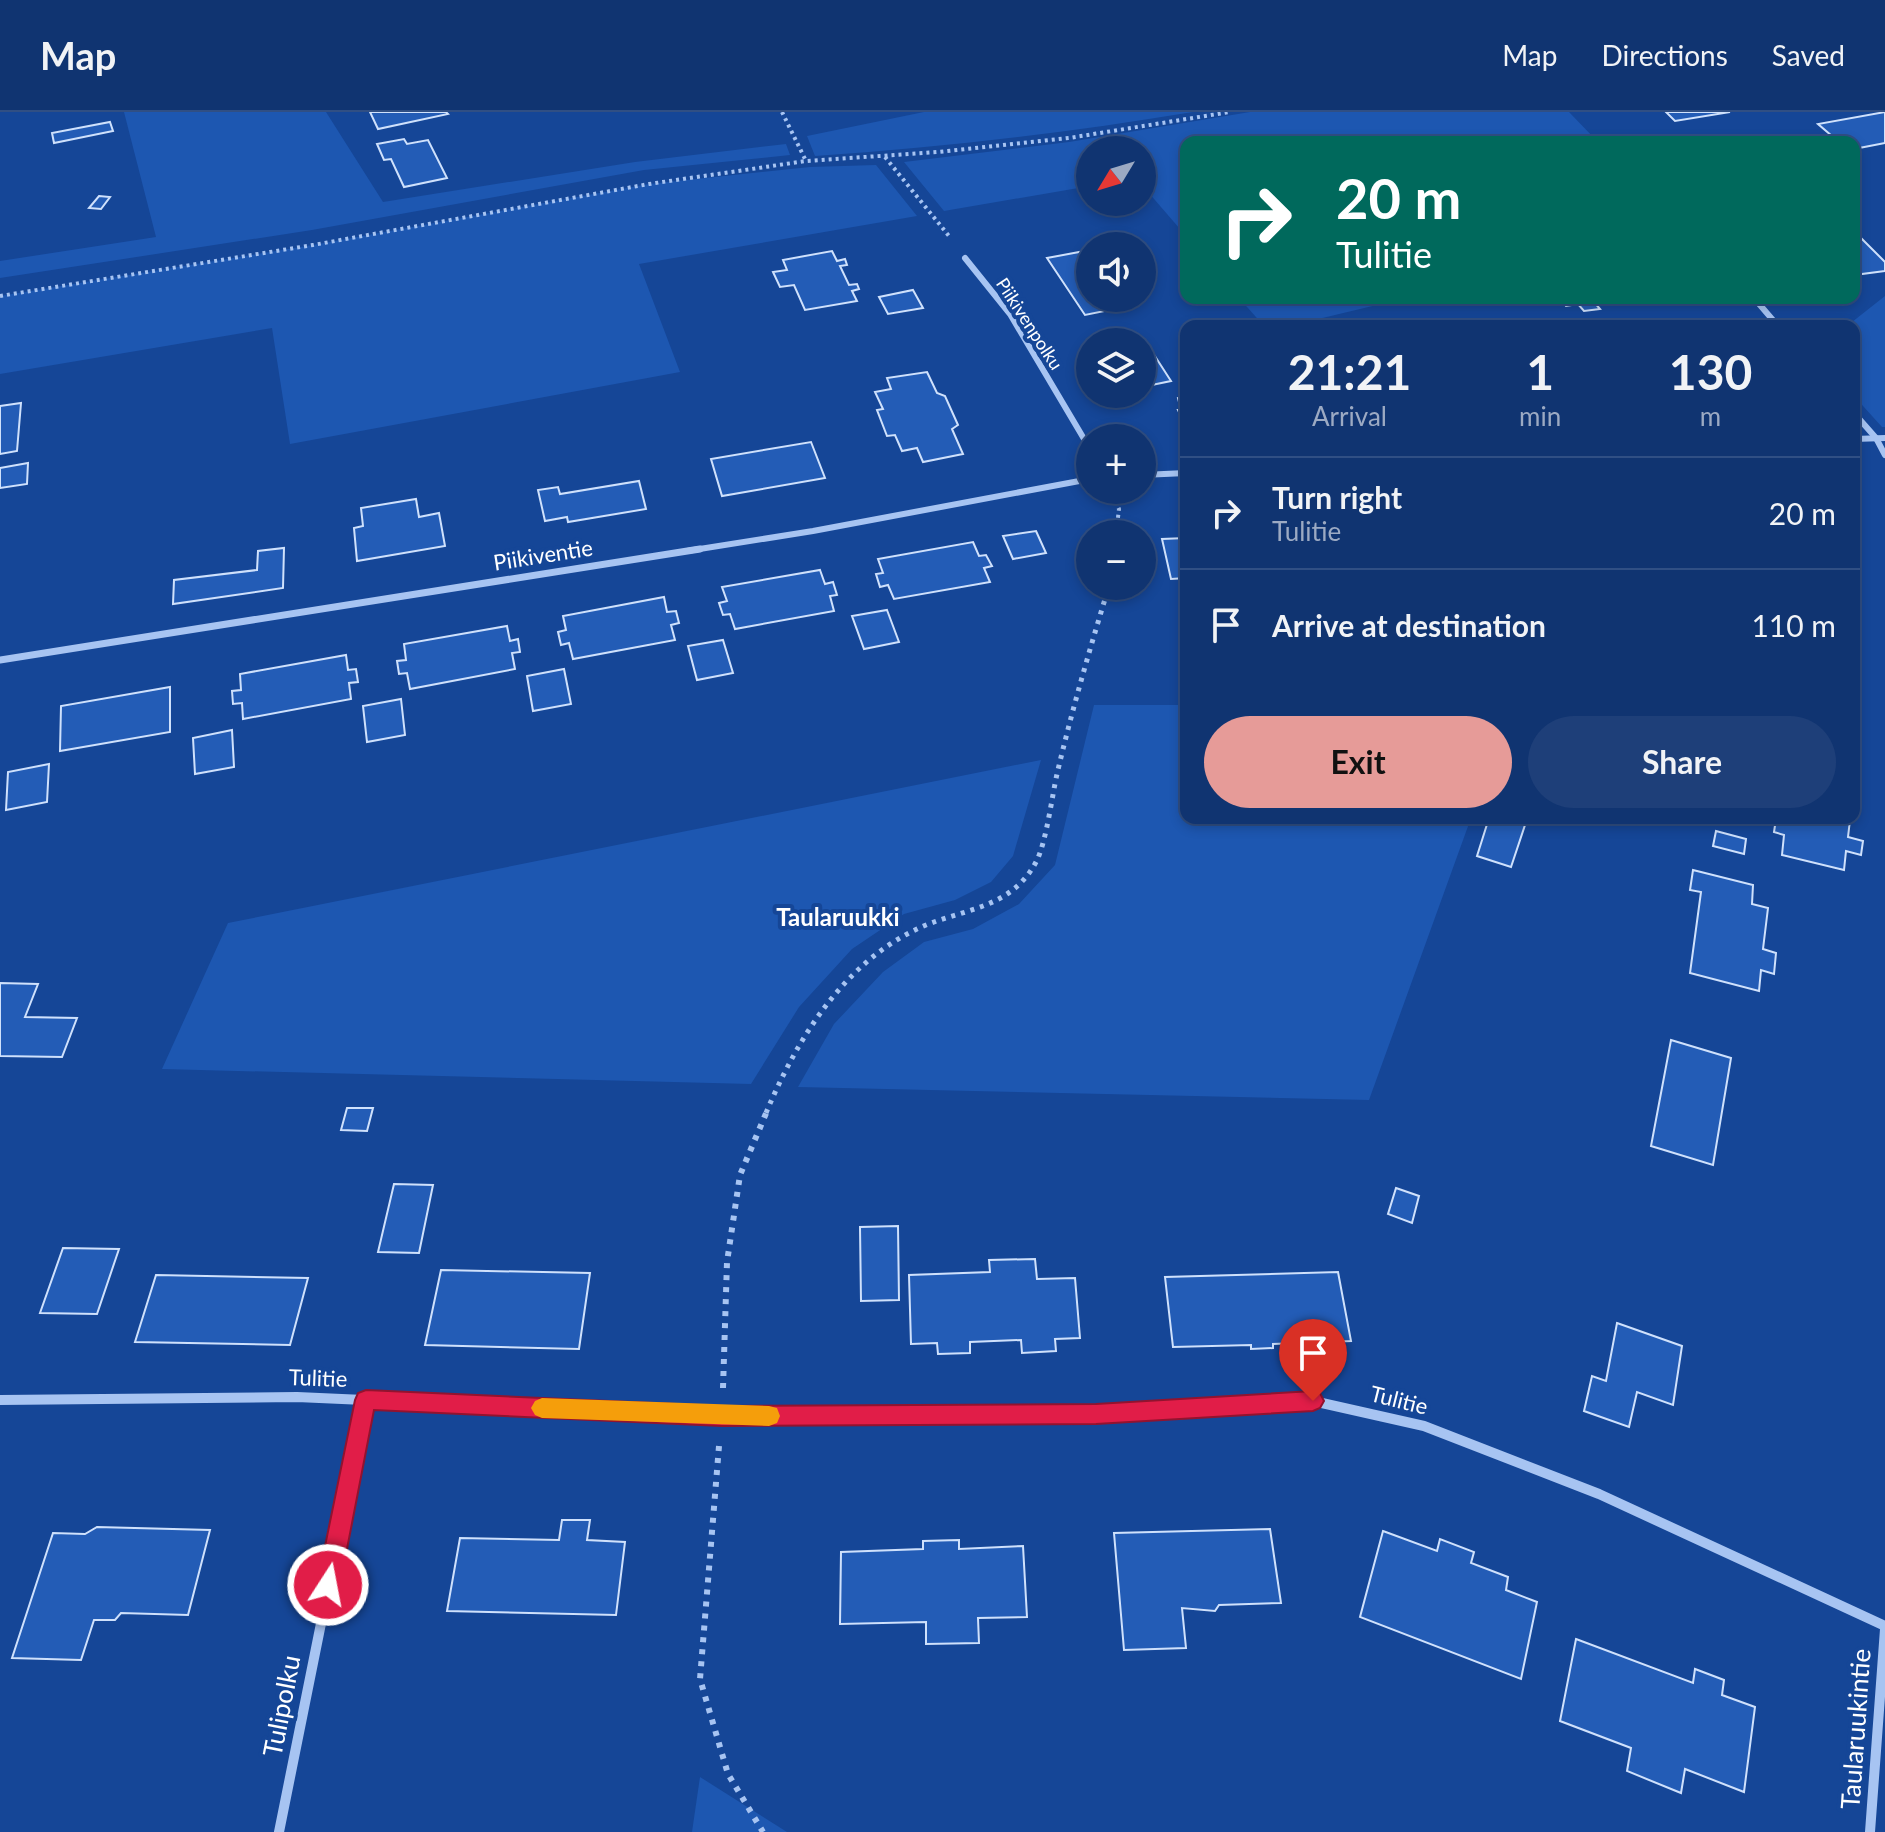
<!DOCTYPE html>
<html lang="en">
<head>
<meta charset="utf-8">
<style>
	body { margin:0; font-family:Lato,sans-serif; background:#1e3f79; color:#f1f3f6; height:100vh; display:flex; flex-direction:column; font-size:30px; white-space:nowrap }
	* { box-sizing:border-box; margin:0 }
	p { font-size:26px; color:#9caac3 }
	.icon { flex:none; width:44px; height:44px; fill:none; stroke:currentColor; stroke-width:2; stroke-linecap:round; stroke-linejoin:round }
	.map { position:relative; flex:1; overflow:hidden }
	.drawer { position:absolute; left:1180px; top:208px; width:680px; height:504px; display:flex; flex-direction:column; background:#103471; border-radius:16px; box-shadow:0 4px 12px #0003,0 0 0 2px #304f84 }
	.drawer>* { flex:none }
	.hud { position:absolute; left:1180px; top:24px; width:680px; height:168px; border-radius:16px; box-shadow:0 4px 12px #0003,0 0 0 2px #304f84; background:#00695c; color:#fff; overflow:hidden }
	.needle { width:52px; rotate:232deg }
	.fabs { position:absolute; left:1076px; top:24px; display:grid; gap:16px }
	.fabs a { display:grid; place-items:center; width:80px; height:80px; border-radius:50%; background:#103471; box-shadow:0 4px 12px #0003,0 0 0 2px #304f84; font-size:40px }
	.pin { position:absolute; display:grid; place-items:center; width:68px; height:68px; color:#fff; margin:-82px -34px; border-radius:50% 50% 50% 0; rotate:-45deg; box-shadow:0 0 8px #0007 }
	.pin .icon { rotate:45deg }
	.me { position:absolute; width:88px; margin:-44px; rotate:11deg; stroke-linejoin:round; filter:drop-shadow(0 0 6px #0008) }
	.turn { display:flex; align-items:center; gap:28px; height:168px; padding:0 24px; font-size:36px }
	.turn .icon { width:104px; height:104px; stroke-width:2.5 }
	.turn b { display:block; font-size:56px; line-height:68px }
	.eta { display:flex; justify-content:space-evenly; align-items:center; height:136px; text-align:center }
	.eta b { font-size:48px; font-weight:700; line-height:56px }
	.button { display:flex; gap:16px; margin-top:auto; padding:16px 24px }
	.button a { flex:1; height:92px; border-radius:48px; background:#e69b98; color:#111; font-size:32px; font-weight:700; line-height:92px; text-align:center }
	.button a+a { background:#1e3f79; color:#f1f3f6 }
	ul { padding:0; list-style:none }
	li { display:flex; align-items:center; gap:24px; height:112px; padding:0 24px; border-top:2px solid #304f84 }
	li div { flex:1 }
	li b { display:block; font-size:30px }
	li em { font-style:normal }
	header { display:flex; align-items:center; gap:48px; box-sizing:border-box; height:112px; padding:0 40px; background:#103471; border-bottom:2px solid #304f84 }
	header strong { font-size:38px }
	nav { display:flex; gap:44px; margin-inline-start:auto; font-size:28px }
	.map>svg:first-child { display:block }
	.green { fill:#1d57b1 }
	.building { fill:#235cb6; stroke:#cfe1fc; stroke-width:2 }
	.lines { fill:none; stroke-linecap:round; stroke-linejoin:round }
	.path-far2 { stroke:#a7c4f2; stroke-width:4; stroke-dasharray:3 4; stroke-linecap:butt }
	.path-far1 { stroke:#a7c4f2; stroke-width:5; stroke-dasharray:4 6; stroke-linecap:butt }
	.path { stroke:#a7c4f2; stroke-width:6; stroke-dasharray:5 7; stroke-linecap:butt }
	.street-far2 { stroke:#a7c4f2; stroke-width:6 }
	.street-far1 { stroke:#a7c4f2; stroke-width:7 }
	.street { stroke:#a7c4f2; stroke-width:10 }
	.route { fill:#e11d48; stroke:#92132f; stroke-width:2 }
	.slow { fill:#f59e0b }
	.labels { text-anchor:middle; stroke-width:8; stroke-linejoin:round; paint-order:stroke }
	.far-street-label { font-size:18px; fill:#fff; stroke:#154697 }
	.street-label { font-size:22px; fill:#fff; stroke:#154697 }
	.neighbourhood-label { font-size:24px; font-weight:bold; fill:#fff; stroke:#154697 }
	.near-street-label { font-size:26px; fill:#fff; stroke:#154697 }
</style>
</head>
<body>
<header>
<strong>Map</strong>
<nav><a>Map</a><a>Directions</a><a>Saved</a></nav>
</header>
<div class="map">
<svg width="1885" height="1720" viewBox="0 0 1885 1720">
	<rect width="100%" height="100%" fill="#154697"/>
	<g class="green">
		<path d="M124 0H326L383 90 635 50 786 32 790 43 644 58 312 118 0 166V149L156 125Z"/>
		<path d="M924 0H1193C1067 21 942 35 815 44L807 24Z"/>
		<path d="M1250 0H1569L1596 28 1591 30H1186V124L1142 73V38H1090V74L944 99 904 50 1069 30Z"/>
		<path d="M876 53 917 104 639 152 680 260 290 332 272 216 0 262V184L313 133 649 72 810 55Z"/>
		<path d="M1885 184V315H1882L1854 284V214H1847Z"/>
		<path d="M1239 186H1406L1289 214H1264Z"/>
		<path d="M1094 593H1186V706H1471L1369 988 798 975 834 912 883 860 924 830 973 817 1019 792 1055 753Z"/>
		<path d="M1041 648 1013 744 991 770 955 788 904 802 852 837 799 895 751 972 162 957 228 811Z"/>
		<path d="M700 1665 787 1720H692Z"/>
	</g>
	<g class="building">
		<path d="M370 0H446L448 2 378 17Z"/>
		<path d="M1666 0H1730L1675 9Z"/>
		<path d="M1885 0V31L1854 37V30H1839L1818 12Z"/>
		<path d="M110 10 113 19 54 31 52 21Z"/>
		<path d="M404 27 407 32 428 28 447 66 404 75 391 47 384 48 377 32Z"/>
		<path d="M99 84 110 85 101 97 89 96Z"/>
		<path d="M1854 119 1885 150V159L1854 163Z"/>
		<path d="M1090 138V186H1129L1134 193 1085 203 1047 146Z"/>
		<path d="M832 139 837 149 845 147 847 153 840 154 849 173 857 172 859 177 852 179 857 189 805 198 794 173 780 175 773 160 787 158 783 148Z"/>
		<path d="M913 178 923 196 888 202 879 185Z"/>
		<path d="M1559 186H1605L1606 188 1594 190 1600 197 1584 199 1578 192 1566 194Z"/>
		<path d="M1149 235 1171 269 1142 275V236Z"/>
		<path d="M927 260 937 281 945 284 958 313 952 317 963 342 923 350 917 336 902 339 895 323 887 324 877 298 883 297 875 280 891 277 887 266Z"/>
		<path d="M1186 285V315L1178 298H1181L1178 286Z"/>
		<path d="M21 291 17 339 0 342V294Z"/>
		<path d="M811 330 825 366 722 384 711 347Z"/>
		<path d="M28 351 27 372 0 376V356Z"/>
		<path d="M639 369 646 397 568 410 567 405 545 409 538 378 558 375 560 382Z"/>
		<path d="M416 387 419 405 439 401 445 434 357 449 354 416 363 414 361 396Z"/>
		<path d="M1036 419 1046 441 1013 447 1003 424Z"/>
		<path d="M1186 426V466L1171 467 1162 427Z"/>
		<path d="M973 430 979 444 986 443 992 454 984 456 990 470 894 487 888 473 880 475 876 462 883 461 878 447Z"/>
		<path d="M284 436 283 476 173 492 174 468 257 458 258 439Z"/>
		<path d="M820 458 825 472 833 470 837 483 830 484 834 499 735 517 730 502 723 503 719 491 727 489 722 475Z"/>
		<path d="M664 485 667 500 676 499 679 511 671 513 675 528 573 547 569 531 561 533 558 520 566 518 563 504Z"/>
		<path d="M887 498 899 530 864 537 852 504Z"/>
		<path d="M507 514 510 529 518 527 520 540 512 541 515 557 410 577 407 561 399 562 397 549 406 548 404 532Z"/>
		<path d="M723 528 733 561 697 568 688 534Z"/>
		<path d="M346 543 348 558 356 557 358 570 349 571 351 587 243 607 242 591 233 592 232 579 241 578 240 562Z"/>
		<path d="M564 557 571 592 533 599 527 564Z"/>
		<path d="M170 575V620L60 639 61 594Z"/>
		<path d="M401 587 405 623 367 630 363 594Z"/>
		<path d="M232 618 234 655 195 662 193 626Z"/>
		<path d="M49 652 47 690 6 698 8 660Z"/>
		<path d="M1489 706H1511L1526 710 1511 755 1477 744Z"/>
		<path d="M1786 706 1850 708 1848 725 1863 729 1861 743 1846 739 1844 758 1782 743 1784 723 1774 720 1776 707 1786 709Z"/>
		<path d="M1716 719 1746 727 1744 742 1713 734Z"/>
		<path d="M1693 758 1753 773 1752 792 1768 796 1763 837 1776 841 1774 862 1761 858 1759 879 1690 861 1701 780 1690 778Z"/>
		<path d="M0 871 38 872 25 905 77 906 62 945 0 944Z"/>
		<path d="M1671 928 1731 946 1713 1053 1651 1034Z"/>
		<path d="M347 996H373L367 1019 341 1018Z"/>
		<path d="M394 1072 433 1073 419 1141 378 1140Z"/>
		<path d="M1396 1076 1419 1084 1412 1111 1388 1102Z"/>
		<path d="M898 1114 899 1188 861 1189 860 1115Z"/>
		<path d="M63 1136 119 1137 97 1202 40 1201Z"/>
		<path d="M1035 1147 1037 1167 1075 1166 1080 1226 1055 1227 1056 1239 1022 1241 1021 1228 970 1230V1241L938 1242 937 1231 911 1232 909 1163 990 1160 989 1148Z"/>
		<path d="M441 1158 590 1161 579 1237 425 1233Z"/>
		<path d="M1338 1160 1351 1229 1273 1232V1236L1251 1237V1233L1173 1235 1165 1165Z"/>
		<path d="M156 1163 308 1166 290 1233 135 1230Z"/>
		<path d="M1617 1211 1682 1234 1673 1293 1637 1280 1629 1315 1584 1299 1592 1264 1606 1269Z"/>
		<path d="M562 1408H590L587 1428 625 1430 616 1503 447 1499 460 1426 559 1428Z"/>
		<path d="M97 1415 210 1418 188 1503 121 1501 115 1508H94L81 1548 12 1546 53 1421 85 1422Z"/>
		<path d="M1270 1417 1281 1491 1219 1493 1215 1499 1182 1496 1186 1536 1124 1538 1114 1421Z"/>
		<path d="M1383 1419 1437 1439 1440 1427 1474 1440 1471 1451 1508 1465 1506 1478 1537 1490 1521 1567 1360 1505Z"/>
		<path d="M959 1428V1437L1023 1434 1027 1505 978 1506 979 1531 926 1532V1510L840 1512 841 1440 923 1437V1429Z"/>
		<path d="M1576 1527 1693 1571 1695 1557 1724 1568 1722 1583 1755 1595 1744 1680 1685 1657 1681 1681 1627 1659 1631 1636 1560 1609Z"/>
	</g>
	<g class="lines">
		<g class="path-far2">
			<path d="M782 0 806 49"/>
			<path d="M885 45 949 124"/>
			<path d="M0 184 313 133 649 72 806 49 938 40 1069 26 1230 0"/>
			<path d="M1113 383 1119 397 1116 422"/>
		</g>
		<path class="path-far1" d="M766 1001C797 927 843 852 917 817 958 797 1010 799 1036 750 1046 732 1052 684 1057 662 1072 598 1090 536 1109 474"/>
		<g class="path">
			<path d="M723 1276 727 1150 740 1063 767 999"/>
			<path d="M719 1334 700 1567 728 1662 763 1720"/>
		</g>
		<g class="street-far2">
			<path d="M1605 27 1608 30"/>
			<path d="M965 146 1010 202 1090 337"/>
			<path d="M1754 186 1778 214"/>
			<path d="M1854 301 1876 326 1885 343"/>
			<path d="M1854 327 1885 326"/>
			<path d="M1142 363 1186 361"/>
			<path d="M687 439 813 419 1090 367"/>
		</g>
		<path class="street-far1" d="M0 548 700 437"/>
		<g class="street">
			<path d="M0 1288 297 1285 722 1304 1096 1302 1313 1289 1424 1314 1599 1382 1885 1514"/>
			<path d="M279 1720 366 1288"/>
			<path d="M1870 1720 1885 1517"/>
		</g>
	</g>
	<path class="route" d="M366 1278 722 1294 1096 1292 1313 1279 1320 1281 1324 1289 1320 1296 1313 1299 1096 1312 722 1314 374 1298 340 1473 336 1481 328 1485 320 1481 317 1473 355 1288 358 1281Z"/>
	<path class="slow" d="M542 1286 769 1294 777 1296 780 1304 777 1311 769 1314 542 1306 535 1303 531 1296 535 1289Z"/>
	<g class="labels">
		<g class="far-street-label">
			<text transform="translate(1029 212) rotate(57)" y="6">Piikivenpolku</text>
		</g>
		<g class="street-label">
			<text transform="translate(543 443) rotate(-9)" y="8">Piikiventie</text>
			<text transform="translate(318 1266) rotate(2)" y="8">Tulitie</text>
			<text transform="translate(1399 1288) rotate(14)" y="8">Tulitie</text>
		</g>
		<g class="neighbourhood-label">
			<text x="838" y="814">Taularuukki</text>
		</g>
		<g class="near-street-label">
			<text transform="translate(282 1594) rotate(-79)" y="9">Tulipolku</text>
			<text transform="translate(1856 1617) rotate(-86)" y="9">Taularuukintie</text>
		</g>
	</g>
</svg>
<div class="fabs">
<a><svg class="needle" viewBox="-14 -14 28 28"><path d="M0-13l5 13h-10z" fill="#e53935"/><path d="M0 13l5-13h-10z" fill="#9caac3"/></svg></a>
<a><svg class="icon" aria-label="sound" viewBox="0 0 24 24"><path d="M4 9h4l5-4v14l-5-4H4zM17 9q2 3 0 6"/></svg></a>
<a><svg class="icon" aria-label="layers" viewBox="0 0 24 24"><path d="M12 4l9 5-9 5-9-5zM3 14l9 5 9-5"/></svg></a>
<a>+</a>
<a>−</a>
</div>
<div class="pin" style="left:1313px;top:1289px;background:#d93025"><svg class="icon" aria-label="arrive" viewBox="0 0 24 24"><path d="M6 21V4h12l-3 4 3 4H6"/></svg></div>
<svg class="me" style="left:328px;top:1473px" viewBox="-20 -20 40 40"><circle r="17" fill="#e11d48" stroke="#fff" stroke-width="3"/><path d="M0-11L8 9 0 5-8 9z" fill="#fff"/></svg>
<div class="hud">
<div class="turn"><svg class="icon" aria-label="right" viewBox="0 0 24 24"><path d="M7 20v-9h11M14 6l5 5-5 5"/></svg><div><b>20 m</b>Tulitie</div></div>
</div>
<section class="drawer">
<div class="eta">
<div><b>21:21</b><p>Arrival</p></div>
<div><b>1</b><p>min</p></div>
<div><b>130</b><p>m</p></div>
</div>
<ul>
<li><svg class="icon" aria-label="right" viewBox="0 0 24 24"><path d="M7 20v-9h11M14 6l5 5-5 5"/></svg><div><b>Turn right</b><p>Tulitie</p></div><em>20 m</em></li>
<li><svg class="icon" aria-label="arrive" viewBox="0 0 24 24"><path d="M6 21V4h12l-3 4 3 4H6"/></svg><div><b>Arrive at destination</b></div><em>110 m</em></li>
</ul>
<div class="button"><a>Exit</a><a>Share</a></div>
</section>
</div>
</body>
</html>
